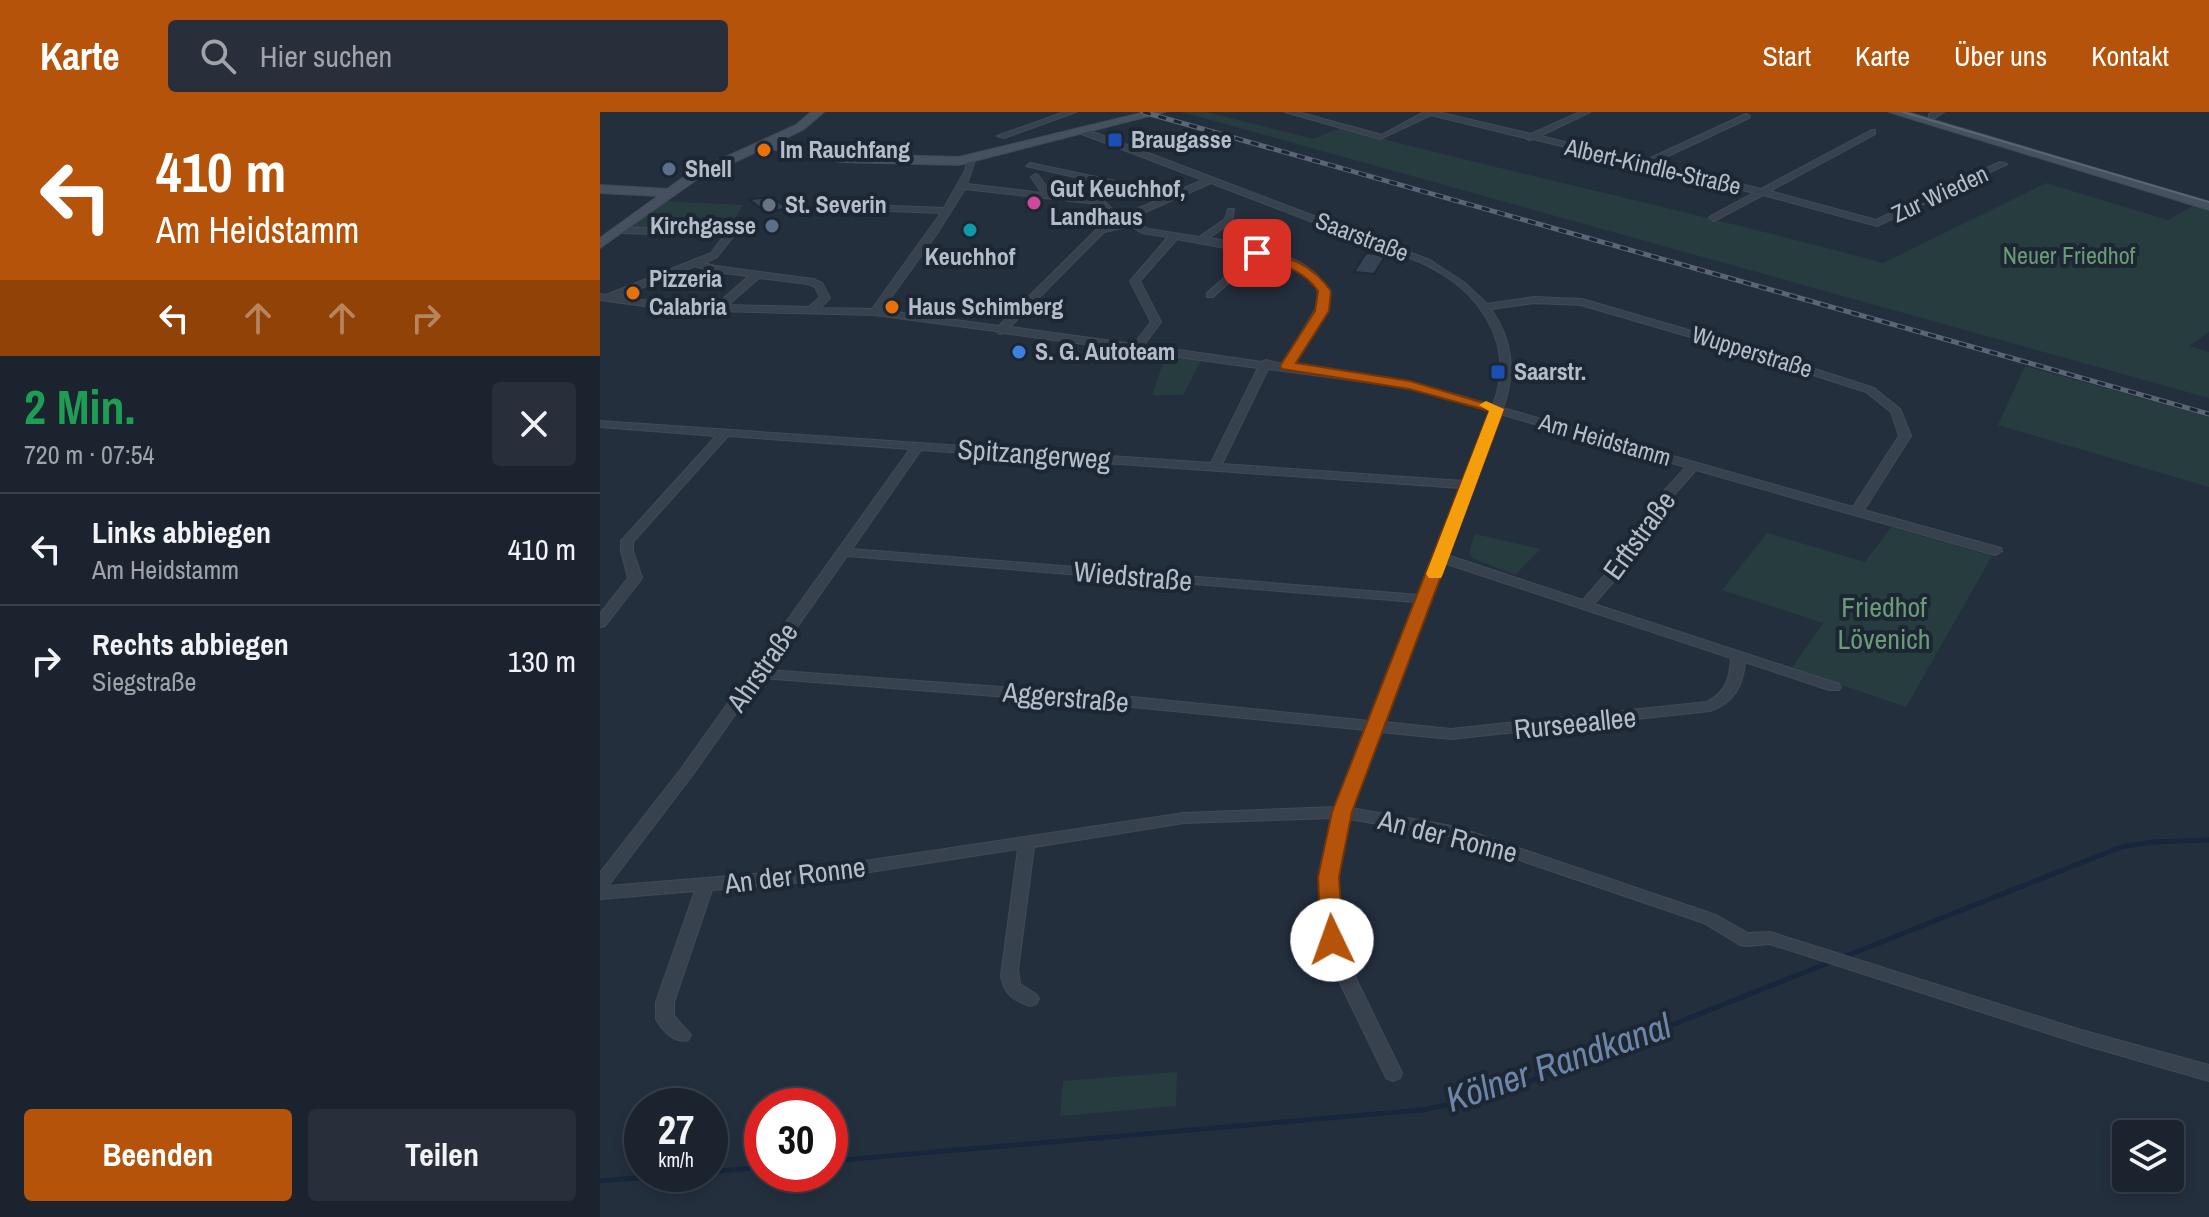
<!DOCTYPE html>
<html lang="de">
<head>
<meta charset="utf-8">
<style>
	body { margin:0; font-family:"Archivo Narrow",sans-serif; background:#282f3a; color:#f1f3f6; height:100vh; display:flex; flex-direction:column; font-size:30px; white-space:nowrap }
	* { box-sizing:border-box; margin:0 }
	p { font-size:26px; color:#a0a4aa }
	.icon { flex:none; width:44px; height:44px; fill:none; stroke:currentColor; stroke-width:2; stroke-linecap:round; stroke-linejoin:round }
	.map { position:relative; flex:1; overflow:hidden }
	.details { display:flex; flex-direction:column; background:#1b232e; width:600px }
	.details>* { flex:none }
	.banner { background:#b45309; color:#fff; overflow:hidden }
	.buttons { position:absolute; left:1512px; top:1008px; display:grid; gap:16px }
	.buttons a { display:grid; place-items:center; width:72px; height:72px; border-radius:8px; background:#1b232e; box-shadow:0 4px 12px #0003,0 0 0 2px #39404a; font-size:40px }
	.speed { position:absolute; left:24px; top:976px; display:flex; gap:16px; font-size:40px; font-weight:700; text-align:center }
	.speed>* { display:grid; place-content:center; width:104px; height:104px; border-radius:50%; background:#1b232e; box-shadow:0 4px 12px #0003,0 0 0 2px #39404a; line-height:1 }
	.speed small { font-size:20px; font-weight:400 }
	.speed .limit { border:12px solid #d22; background:#fff; color:#111 }
	.pin { position:absolute; display:grid; place-items:center; width:68px; height:68px; color:#fff; margin:-34px; border-radius:16px; box-shadow:0 4px 12px #0006 }
	.me { position:absolute; width:88px; margin:-44px; rotate:357deg; stroke-linejoin:round; filter:drop-shadow(0 0 6px #0008) }
	.turn { display:flex; align-items:center; gap:28px; height:168px; padding:0 24px; font-size:36px }
	.turn .icon { width:104px; height:104px; stroke-width:2.5 }
	.turn b { display:block; font-size:56px; line-height:68px }
	.lanes { display:flex; align-items:center; height:76px; padding:0 24px; background:#0003; justify-content:center; gap:40px; direction:ltr }
	.lanes .off { opacity:.35 }
	.round { display:grid; place-items:center; flex:none; width:84px; height:84px; border-radius:8px; background:#282f3a }
	.headline { display:flex; align-items:center; justify-content:space-between; height:136px; padding:0 24px }
	h1 { font-size:48px; font-weight:700; line-height:60px; color:#1e9e55 }
	.action { display:flex; gap:16px; margin-top:auto; padding:16px 24px }
	.action a { flex:1; height:92px; border-radius:8px; background:#b45309; color:#fff; font-size:32px; font-weight:700; line-height:92px; text-align:center }
	.action a+a { background:#282f3a; color:#f1f3f6 }
	ul { padding:0; list-style:none }
	li { display:flex; align-items:center; gap:24px; height:112px; padding:0 24px; border-top:2px solid #39404a }
	li div { flex:1 }
	li b { display:block; font-size:30px }
	li em { font-style:normal }
	header { display:flex; align-items:center; gap:48px; box-sizing:border-box; height:112px; padding:0 40px; background:#b45309; color:#fff }
	header strong { font-size:38px }
	nav { display:flex; gap:44px; margin-inline-start:auto; font-size:28px }
	.search { width:560px; height:72px; background:#282f3a; display:flex; align-items:center; gap:20px; box-sizing:border-box; padding:0 28px; border-radius:8px; color:#a0a4aa; font-size:30px }
	main { display:flex; flex:1; min-height:0 }
	.map>svg:first-child { display:block }
	.green { fill:#263c3f }
	.lines { fill:none; stroke-linecap:round; stroke-linejoin:round }
	.stream { stroke:#17263c; stroke-width:5 }
	.building { fill:#364354; stroke:#1f2835; stroke-width:2 }
	.street-casing { stroke:#414a57; stroke-width:2 }
	.secondary-casing { stroke:#414a57; stroke-width:2 }
	.street { fill:#38414e; fill-rule:evenodd }
	.secondary { fill:#465061; fill-rule:evenodd }
	.tram { stroke:#5a6575; stroke-width:2 }
	.rail-casing { stroke:#5a6575; stroke-width:5 }
	.rail { stroke:#1d2633; stroke-width:3; stroke-dasharray:8; stroke-linecap:butt }
	.route { fill:#b45309; stroke:#753606; stroke-width:2 }
	.slow { fill:#f59e0b }
	.transit-dot { fill:#1a4fb4; stroke:#1d2633; stroke-width:3 }
	.food-dot { fill:#e8710a; stroke:#1d2633; stroke-width:3 }
	.service-dot { fill:#5c6f8a; stroke:#1d2633; stroke-width:3 }
	.hotel-dot { fill:#d1479c; stroke:#1d2633; stroke-width:3 }
	.worship-dot { fill:#6b7280; stroke:#1d2633; stroke-width:3 }
	.culture-dot { fill:#0f9aa8; stroke:#1d2633; stroke-width:3 }
	.shop-dot { fill:#3f7fe0; stroke:#1d2633; stroke-width:3 }
	.labels { text-anchor:middle; stroke-width:8; stroke-linejoin:round; paint-order:stroke }
	.far-poi-label { font-size:24px; font-weight:bold; fill:#b4bcc9; stroke:#1d2633; text-anchor:start }
	.far-street-label { font-size:24px; fill:#b4bcc9; stroke:#1d2633 }
	.far-park-label { font-size:24px; fill:#6b9a76; stroke:#1d2633 }
	.street-label { font-size:28px; fill:#b4bcc9; stroke:#1d2633 }
	.park-label { font-size:28px; fill:#6b9a76; stroke:#1d2633 }
	.near-water-label { font-size:36px; font-style:italic; fill:#6d86a8; stroke:#1d2633 }
</style>
</head>
<body>
<header>
<strong>Karte</strong>
<div class="search"><svg class="icon" aria-label="search" viewBox="0 0 24 24"><circle cx="10" cy="10" r="6"/><path d="M15 15l6 6"/></svg>Hier suchen</div>
<nav><a>Start</a><a>Karte</a><a>Über uns</a><a>Kontakt</a></nav>
</header>
<main>
<section class="details">
<div class="banner">
<div class="turn"><svg class="icon" aria-label="left" viewBox="0 0 24 24"><path d="M17 20v-9H6M10 6l-5 5 5 5"/></svg><div><b>410 m</b>Am Heidstamm</div></div>
<div class="lanes"><svg class="icon" aria-label="left" viewBox="0 0 24 24"><path d="M17 20v-9H6M10 6l-5 5 5 5"/></svg><svg class="icon off" aria-label="ahead" viewBox="0 0 24 24"><path d="M12 20V5M6 11l6-6 6 6"/></svg><svg class="icon off" aria-label="ahead" viewBox="0 0 24 24"><path d="M12 20V5M6 11l6-6 6 6"/></svg><svg class="icon off" aria-label="right" viewBox="0 0 24 24"><path d="M7 20v-9h11M14 6l5 5-5 5"/></svg></div>
</div>
<div class="headline"><div><h1>2 Min.</h1><p>720 m · 07:54</p></div><a class="round"><svg class="icon" aria-label="close" viewBox="0 0 24 24"><path d="M6 6l12 12M18 6L6 18"/></svg></a></div>
<ul>
<li><svg class="icon" aria-label="left" viewBox="0 0 24 24"><path d="M17 20v-9H6M10 6l-5 5 5 5"/></svg><div><b>Links abbiegen</b><p>Am Heidstamm</p></div><em>410 m</em></li>
<li><svg class="icon" aria-label="right" viewBox="0 0 24 24"><path d="M7 20v-9h11M14 6l5 5-5 5"/></svg><div><b>Rechts abbiegen</b><p>Siegstraße</p></div><em>130 m</em></li>
</ul>
<div class="action"><a>Beenden</a><a>Teilen</a></div>
</section>
<div class="map">
<svg width="1609" height="1105" viewBox="0 0 1609 1105">
	<rect width="100%" height="100%" fill="#242f3e"/>
	<g class="green">
		<path d="M582 0H607L713 27 740 16C921 63 1103 102 1283 151L1446 71 1568 108 1593 94 1609 99V220L1589 234 1609 240V286Z"/>
		<path d="M64 89 143 93 133 110 122 115H35L34 112Z"/>
		<path d="M566 243 601 249 583 283H552Z"/>
		<path d="M1425 254 1609 305V375L1398 313Z"/>
		<path d="M1291 415 1392 444 1306 595 1192 556 1223 511 1122 478 1167 421 1265 450Z"/>
		<path d="M875 422 941 437 915 463 872 446 869 440Z"/>
		<path d="M577 960 576 994 460 1004 463 969Z"/>
	</g>
	<g class="lines">
		<g class="stream">
			<path d="M1241 846 1521 735 1552 730 1609 728"/>
			<path d="M230 1049 822 998 898 982 1233 849"/>
			<path d="M110 1060 162 1055"/>
			<path d="M0 1069 82 1062"/>
		</g>
	</g>
	<g class="building">
		<path d="M172 85 187 96 166 101 149 87Z"/>
		<path d="M766 141 786 143 774 162 754 160Z"/>
	</g>
	<g class="lines">
		<g class="street-casing">
			<g id="street">
				<path d="M464 0H476L404 26 397 24Z"/>
				<path d="M685 0H698L782 23 824 0H838L931 22 980 0H990L940 24 1044 49 1146 2 1150 4 1149 6 1053 51 1161 77 1272 18H1275V22L1170 79 1276 108 1400 50 1407 52 1277 114 1163 83 1114 109 1109 106 1111 104 1154 81 1046 54 1042 56 1038 53 933 27 929 28 925 26 831 3 780 27Z"/>
				<path d="M1334 0H1344L1335 6H1329V2Z"/>
				<path d="M479 17H485L830 148 865 171 887 192 934 185 982 187 1150 236 1274 276 1300 297 1311 324 1264 398 1401 436 1402 439 1396 443 1391 442 1096 358 1063 395 1028 453 994 492 1239 572 1241 575 1239 578H1229L1145 550C1143 574 1134 591 1110 599L851 627 780 620 751 696 857 715 1116 803 1148 821 1170 820 1481 918 1609 953V969L1481 932 1170 832 1146 834 1140 833 1104 811 849 724 749 707 737 765 741 828 759 873 802 961 800 966 793 969 786 966 784 961 741 873 723 828 721 765 733 706 584 711 434 735 418 858 420 872 436 882 439 887 436 892 430 894C414 889 404 882 401 864L418 737 205 770 112 778 74 890V904L91 923 88 928C75 932 62 918 56 907V890L95 779 0 787V761L81 657 310 337 128 324 33 430V439L42 466 5 514 0 515V502L28 466 21 439V429L116 324 0 315V309L611 351 658 256 404 221 400 222 395 219 275 203 73 198 0 188V182L6 183 111 141 124 124 19 121 14 118 19 115 134 119 136 121 117 145 104 151 115 154 213 167 222 171 230 186 220 196 272 197 341 101 247 97 243 94 244 92 344 96 365 59 367 48 371 45 375 48 367 72 442 81 431 65 435 62 438 63 452 82 503 88 512 97 531 104 535 98 564 85 426 54 430 51 572 81 603 68 479 21ZM611 71C653 87 694 103 736 119 764 129 794 139 822 151 879 177 917 231 893 293L810 270 692 254 730 189C723 141 648 133 609 126L632 110 634 97H628L625 107 599 125 548 117 536 109 541 102ZM365 77 497 92 506 101 527 109 498 116 399 214 282 198 336 123ZM531 114 542 121 568 125 530 169 551 210 534 232 410 215 504 120ZM577 127 652 141 607 181V185H613L660 143C686 151 716 159 720 189L683 252 666 248 662 250 544 233 561 210 540 169ZM95 154 114 160 149 164 116 193 73 192 19 185ZM159 166 208 172 215 175 220 185 209 195 128 193ZM934 191 981 193 1142 240 1266 280 1291 300 1299 324 1253 395 903 296C916 260 913 229 891 197ZM668 257 809 276 890 299 863 369 622 352ZM900 302 1086 355 1054 390 1018 448 983 488 847 443ZM321 338 860 376 819 483 252 437ZM247 444 816 490 770 609 512 583 167 558ZM844 451 1131 546C1130 566 1126 580 1107 590L851 617 784 610ZM161 566 512 593 766 618 736 695 584 701 205 758 8 774 91 665Z"/>
			</g>
		</g>
		<g class="secondary-casing">
			<g id="secondary">
				<path d="M211 0H224L204 17 176 31 241 42 359 45 545 0H565L359 53 241 50 165 36 96 68 0 136V126L58 84 0 81V73L67 77 88 62 196 13Z"/>
				<path d="M1289 0H1307L1609 90V98Z"/>
			</g>
		</g>
		<use href="#street" class="street"/>
		<use href="#secondary" class="secondary"/>
		<path class="tram" d="M1303 0 1609 90"/>
		<g class="rail-casing">
			<path id="rail" d="M543 0 1609 302"/>
		</g>
		<use href="#rail" class="rail"/>
	</g>
	<path class="route" d="M657 137C690 146 711 151 731 179L729 199 696 251 810 269 904 297 752 700 739 765 743 828 740 834 732 837 725 834 721 828 718 765 732 700 889 299 809 277 682 257 680 254 715 199 718 179C702 156 678 152 653 143L651 141Z"/>
	<path class="slow" d="M886 289 904 297 843 462 841 466H829L826 462 889 299 879 293Z"/>
	<g class="transit-dot">
		<rect x="507" y="20" width="16" height="16" rx="4"/>
		<rect x="890" y="252" width="16" height="16" rx="4"/>
	</g>
	<g class="food-dot">
		<circle cx="164" cy="38" r="8"/>
		<circle cx="33" cy="181" r="8"/>
		<circle cx="292" cy="195" r="8"/>
	</g>
	<g class="service-dot">
		<circle cx="69" cy="57" r="8"/>
		<circle cx="172" cy="114" r="8"/>
	</g>
	<circle class="hotel-dot" cx="434" cy="91" r="8"/>
	<circle class="worship-dot" cx="169" cy="93" r="8"/>
	<circle class="culture-dot" cx="370" cy="118" r="8"/>
	<circle class="shop-dot" cx="419" cy="240" r="8"/>
	<g class="labels">
		<g class="far-poi-label">
			<text x="531" y="36">Braugasse</text>
			<text x="180" y="46">Im Rauchfang</text>
			<text x="85" y="65">Shell</text>
			<text x="450" y="85">Gut Keuchhof,<tspan x="450" dy="28">Landhaus</tspan></text>
			<text x="185" y="101">St. Severin</text>
			<text x="156" y="122" text-anchor="end">Kirchgasse</text>
			<text x="370" y="153" text-anchor="middle">Keuchhof</text>
			<text x="49" y="175">Pizzeria<tspan x="49" dy="28">Calabria</tspan></text>
			<text x="308" y="203">Haus Schimberg</text>
			<text x="435" y="248">S. G. Autoteam</text>
			<text x="914" y="268">Saarstr.</text>
		</g>
		<g class="far-street-label">
			<text transform="translate(1053 55) rotate(13)" y="8">Albert-Kindle-Straße</text>
			<text transform="translate(1340 82) rotate(-25)" y="8">Zur Wieden</text>
			<text transform="translate(762 125) rotate(21)" y="8">Saarstraße</text>
			<text transform="translate(1152 240) rotate(17)" y="8">Wupperstraße</text>
			<text transform="translate(1005 328) rotate(16)" y="8">Am Heidstamm</text>
		</g>
		<g class="far-park-label">
			<text x="1469" y="152">Neuer Friedhof</text>
		</g>
		<g class="street-label">
			<text transform="translate(434 342) rotate(4)" y="10">Spitzangerweg</text>
			<text transform="translate(1039 423) rotate(-54)" y="10">Erftstraße</text>
			<text transform="translate(533 464) rotate(5)" y="10">Wiedstraße</text>
			<text transform="translate(162 555) rotate(-55)" y="10">Ahrstraße</text>
			<text transform="translate(466 585) rotate(5)" y="10">Aggerstraße</text>
			<text transform="translate(975 611) rotate(-6)" y="10">Rurseeallee</text>
			<text transform="translate(848 724) rotate(14)" y="10">An der Ronne</text>
			<text transform="translate(195 763) rotate(-7)" y="10">An der Ronne</text>
		</g>
		<g class="park-label">
			<text x="1284" y="505">Friedhof<tspan x="1284" dy="32">Lövenich</tspan></text>
		</g>
		<g class="near-water-label">
			<text transform="translate(958 950) rotate(-19)" y="13">Kölner Randkanal</text>
		</g>
	</g>
</svg>
<div class="buttons">
<a><svg class="icon" aria-label="layers" viewBox="0 0 24 24"><path d="M12 4l9 5-9 5-9-5zM3 14l9 5 9-5"/></svg></a>
</div>
<div class="speed"><div>27<small>km/h</small></div><div class="limit">30</div></div>
<div class="pin" style="left:657px;top:141px;background:#d93025"><svg class="icon" aria-label="arrive" viewBox="0 0 24 24"><path d="M6 21V4h12l-3 4 3 4H6"/></svg></div>
<svg class="me" style="left:732px;top:828px" viewBox="-20 -20 40 40"><circle r="19" fill="#fff"/><path d="M0-13L10 11 0 6-10 11z" fill="#b45309"/></svg>
</div>
</main>
</body>
</html>
